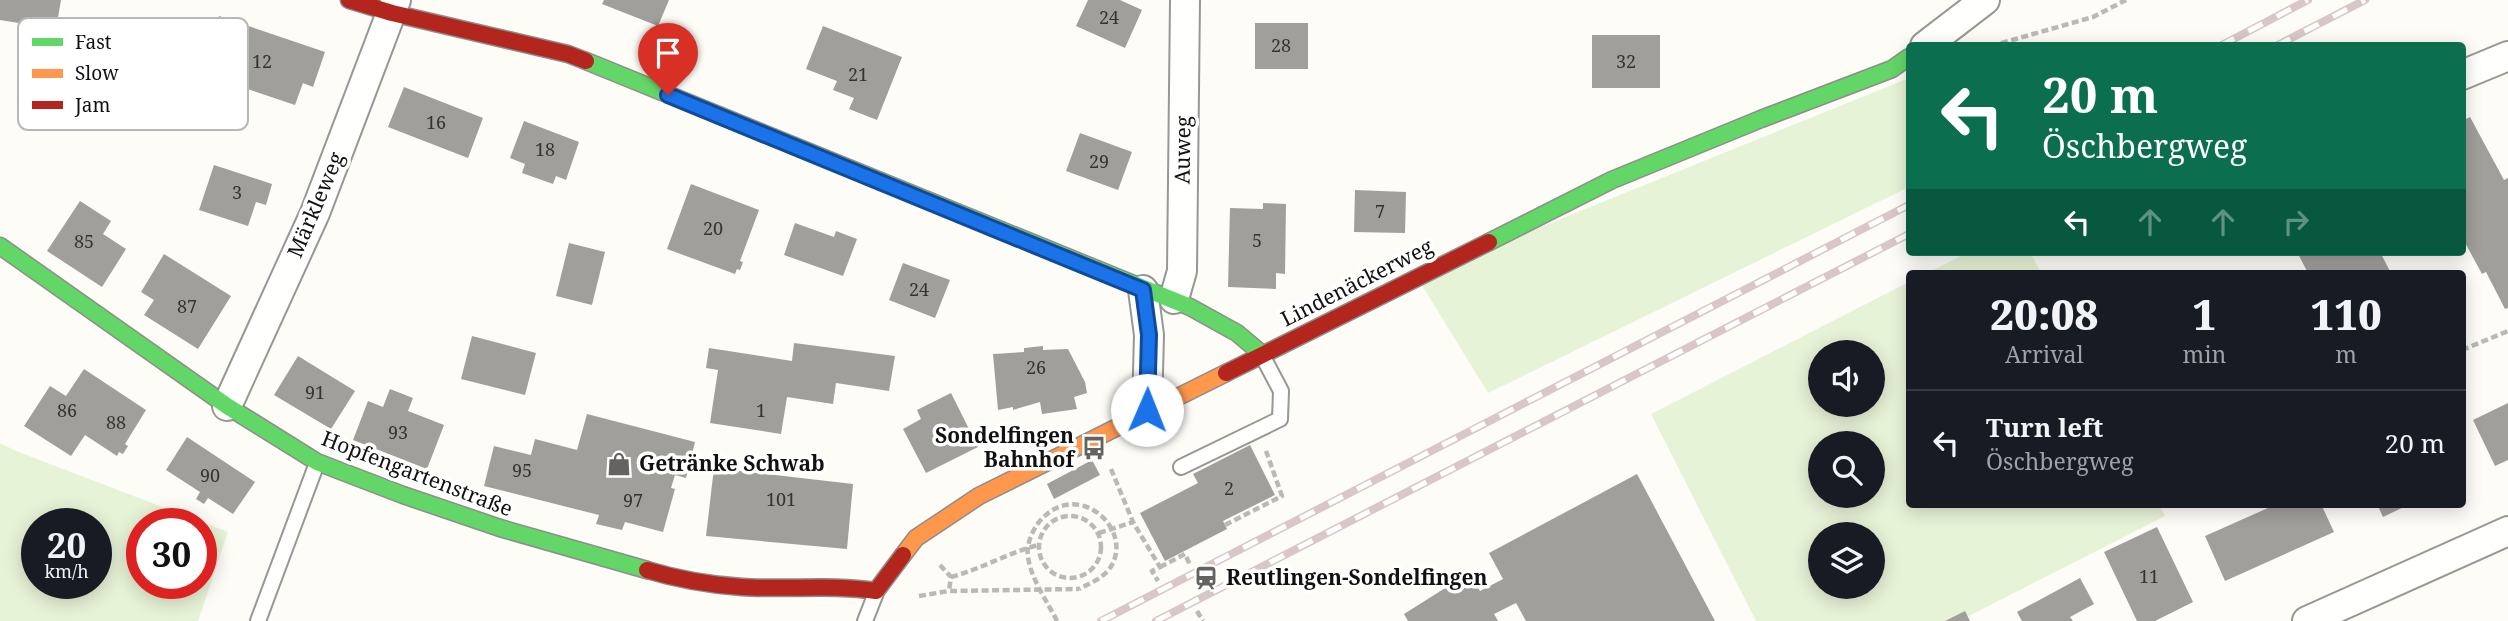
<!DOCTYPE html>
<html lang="en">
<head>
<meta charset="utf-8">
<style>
	body { margin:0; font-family:"Noto Serif",serif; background:#242831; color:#f1f3f6; height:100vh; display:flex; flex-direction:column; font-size:26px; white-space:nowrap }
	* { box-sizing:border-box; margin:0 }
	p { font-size:23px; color:#9ea1a6 }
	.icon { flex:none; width:38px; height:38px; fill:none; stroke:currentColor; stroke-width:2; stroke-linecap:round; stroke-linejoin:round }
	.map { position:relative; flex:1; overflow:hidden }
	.side { position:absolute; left:1906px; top:270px; width:560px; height:238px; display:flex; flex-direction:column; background:#171b24; border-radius:7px; box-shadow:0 4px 18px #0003 }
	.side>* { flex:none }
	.guide { position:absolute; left:1906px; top:42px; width:560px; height:214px; border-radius:7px; box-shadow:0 4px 18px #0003; background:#0b6e4f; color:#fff; overflow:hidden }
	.buttons { position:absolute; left:1808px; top:340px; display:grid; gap:14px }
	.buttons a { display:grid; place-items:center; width:77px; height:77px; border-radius:50%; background:#171b24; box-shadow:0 4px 18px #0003; font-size:35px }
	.speed { position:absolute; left:21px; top:508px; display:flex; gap:14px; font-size:35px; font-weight:700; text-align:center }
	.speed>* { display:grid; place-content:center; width:91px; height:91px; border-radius:50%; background:#171b24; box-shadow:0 4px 18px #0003; line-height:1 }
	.speed small { font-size:18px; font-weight:400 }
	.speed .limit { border:10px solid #d22; background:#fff; color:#111 }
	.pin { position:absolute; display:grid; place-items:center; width:60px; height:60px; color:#fff; margin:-72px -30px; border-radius:50% 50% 50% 0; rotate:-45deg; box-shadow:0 0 7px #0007 }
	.pin .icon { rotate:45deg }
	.me { position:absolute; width:77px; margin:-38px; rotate:1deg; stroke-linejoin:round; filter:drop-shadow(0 0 5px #0008) }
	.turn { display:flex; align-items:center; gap:24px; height:147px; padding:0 21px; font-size:32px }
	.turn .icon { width:91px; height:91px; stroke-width:2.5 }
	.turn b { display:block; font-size:49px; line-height:60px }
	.lanes { display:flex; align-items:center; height:66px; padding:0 21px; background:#0003; justify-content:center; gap:35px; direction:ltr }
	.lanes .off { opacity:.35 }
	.eta { display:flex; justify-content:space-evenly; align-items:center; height:119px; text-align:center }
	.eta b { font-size:42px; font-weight:800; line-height:49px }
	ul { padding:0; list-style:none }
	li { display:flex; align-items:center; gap:21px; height:105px; padding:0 21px; border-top:2px solid #363941 }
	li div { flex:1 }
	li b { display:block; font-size:26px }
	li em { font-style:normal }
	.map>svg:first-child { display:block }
	.green { fill:#e7f3d7; fill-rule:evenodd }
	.building { fill:#a19f9c }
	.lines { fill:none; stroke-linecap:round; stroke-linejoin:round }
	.lane-casing { stroke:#979795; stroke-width:18 }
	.street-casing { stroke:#979795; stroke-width:32 }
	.fast-casing { stroke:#8e8d8b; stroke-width:19 }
	.slow-casing { stroke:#8e8d8b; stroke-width:19 }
	.jam-casing { stroke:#8e8d8b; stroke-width:19 }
	.path { stroke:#b9b9b8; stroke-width:4.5; stroke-dasharray:7 3.5; stroke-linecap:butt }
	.lane { stroke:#fffffe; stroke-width:14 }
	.street { stroke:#fffffe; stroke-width:28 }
	.fast { stroke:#63d668; stroke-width:16 }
	.slow { stroke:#ff974d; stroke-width:16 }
	.jam { stroke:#b3261e; stroke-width:16 }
	.rail-casing { stroke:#d9c6c7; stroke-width:8 }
	.rail { stroke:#fff; stroke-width:5; stroke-dasharray:16; stroke-linecap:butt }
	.path-bridge { stroke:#b9b9b8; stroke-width:4.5; stroke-dasharray:7 3.5; stroke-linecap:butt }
	.route-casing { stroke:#114b97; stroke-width:18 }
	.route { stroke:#1a73e8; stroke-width:12 }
	.labels { text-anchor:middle; stroke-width:7; stroke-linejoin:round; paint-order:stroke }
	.number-label { font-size:18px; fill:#353434 }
	.street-label { font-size:21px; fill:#111; stroke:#fff }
	.poi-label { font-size:21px; font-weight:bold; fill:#111; stroke:#fff; text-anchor:start }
	.key { fill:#fff; stroke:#b8b8b8; stroke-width:2 }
	.key-label { font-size:19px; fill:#111 }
</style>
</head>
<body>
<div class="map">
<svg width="2508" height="621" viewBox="0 0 2508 621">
	<rect width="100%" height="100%" fill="#fdfcf7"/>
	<g class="green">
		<path d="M1909 78V187L1488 393 1417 277Z"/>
		<path d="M1969 252H2030L2041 273H1927Z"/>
		<path d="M1909 282V504H2159L2165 516 1959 621H1756L1651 414ZM1820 352H1872V404H1820ZM1820 443H1872V495H1820ZM1820 534H1872V586H1820Z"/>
		<path d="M0 443 16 451 228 532 198 621H0ZM37 523H96V583H37ZM142 523H201V583H142Z"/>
	</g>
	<g class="building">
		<path d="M0 0H61L56 29 0 20Z"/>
		<path d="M604 0H669L658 26 602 4Z"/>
		<path d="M1088 0H1120L1142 10 1125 48 1076 26Z"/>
		<path d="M219 16 325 52 313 87 303 83 295 105 200 73Z"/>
		<rect x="1255" y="23" width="53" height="46"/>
		<path d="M823 26 902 57 877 120 849 109 854 98 833 90 837 81 806 69Z"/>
		<rect x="1592" y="35" width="68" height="53"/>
		<path d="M404 87 483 118 468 158 388 127Z"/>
		<path d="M2470 117 2504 180 2508 178V308L2505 309 2486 272 2482 274 2462 237V121Z"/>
		<path d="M524 121 579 142 566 180 556 176 553 184 522 173 525 164 510 158Z"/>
		<path d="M1080 133 1132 152 1118 190 1066 171Z"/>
		<path d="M214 165 272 184 266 205 256 202 248 226 199 210Z"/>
		<path d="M691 184 759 210 740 261 743 262 740 270 737 269 735 274 667 249Z"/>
		<path d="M1355 190 1406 192 1405 233 1354 232Z"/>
		<path d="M80 201 111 221 103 234 126 249 102 287 47 251Z"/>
		<path d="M1263 203 1286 204 1285 274 1276 273V289L1228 287 1230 208 1263 209Z"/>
		<path d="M795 223 834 237 836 231 857 239 843 276 784 255Z"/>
		<path d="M569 243 605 252 592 305 556 296Z"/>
		<path d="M2297 252H2380L2391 273H2308Z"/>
		<path d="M164 254 231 296 198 349 144 315 154 300 141 292Z"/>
		<path d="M903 263 950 280 935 318 889 300Z"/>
		<path d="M472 336 536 353 525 395 461 379Z"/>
		<path d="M794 343 895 356 889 391 836 383 833 404 787 397 781 434 710 423 718 370 706 368 709 348 792 361Z"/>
		<path d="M1043 346V350L1068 349 1085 382 1087 393 1074 397 1077 409 1042 414 1040 402 1013 410V407L998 410 993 354 1024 352V348Z"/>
		<path d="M298 356 355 391 331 429 274 395Z"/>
		<path d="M84 369 146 410 125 444 128 446 123 454 119 452 117 456 85 435 71 456 24 426 50 386 66 396Z"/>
		<path d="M390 389 413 398 408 411 444 425 427 469 353 440 368 401 383 407Z"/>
		<path d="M951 393 978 447 926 473 903 429 921 419 917 410Z"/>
		<path d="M2508 403V460L2495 466 2473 420Z"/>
		<path d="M587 414 695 442 686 478 675 475 671 488 675 489 663 532 625 522 622 530 596 524 599 515 484 486 494 446 531 455 535 439 577 450Z"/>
		<path d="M187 437 255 482 233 514 208 498 204 504 196 499 200 492 166 470Z"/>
		<path d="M1250 445 1275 495 1223 521 1227 529 1165 561 1140 513 1198 483 1193 474Z"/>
		<path d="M1092 460 1100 475 1054 499 1047 484Z"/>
		<path d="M714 468 853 484 847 549 706 536Z"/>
		<path d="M1637 474 1715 621H1526L1516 603 1494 614 1498 621H1408L1404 614 1469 573 1480 591 1503 579 1489 553Z"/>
		<path d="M2277 504H2321L2334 532 2225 581 2205 536Z"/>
		<path d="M2377 504H2410L2383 517Z"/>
		<path d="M2157 527 2193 602 2155 621H2137L2104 552Z"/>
		<path d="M2080 578 2094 604 2070 617 2073 621H2022L2017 612Z"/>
		<path d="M1965 611 1970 621H1945Z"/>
	</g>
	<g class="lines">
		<g class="lane-casing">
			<g id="lane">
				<path d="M1181 467 1280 419 1281 391 1263 357"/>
				<path d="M258 621 317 463"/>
				<path d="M865 621 876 593"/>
			</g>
		</g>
		<g class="street-casing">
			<g id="street">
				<path d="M1925 46 1985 0"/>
				<path d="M2462 75 2508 56"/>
				<path d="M1143 290 1149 335 1147 410"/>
				<path d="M1174 299 1182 271 1185 0"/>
				<path d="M227 406 315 213 396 0"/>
				<path d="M2307 621 2508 531"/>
			</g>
		</g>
		<g class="fast-casing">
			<g id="fast">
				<path d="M586 61 1190 307 1237 333 1262 354"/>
				<path d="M1489 242 1612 180 1761 119 1892 69 1909 57"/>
				<path d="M0 246 227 406 317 462 403 495 500 528 647 570"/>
			</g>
		</g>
		<g class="slow-casing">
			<path id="slow" d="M903 555 916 538 979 496 1226 373"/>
		</g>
		<g class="jam-casing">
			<g id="jam">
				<path d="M349 0 392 13 568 54 586 61"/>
				<path d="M1226 373 1489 242"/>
				<path d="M647 570C677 579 711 585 742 587 787 590 832 584 876 591L903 555"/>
			</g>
		</g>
		<g class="path">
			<path d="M1991 46 2093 17 2126 0"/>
			<path d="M2462 350 2508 331"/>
			<path d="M1111 469 1133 522 1160 567 1152 571 1158 581"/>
			<circle cx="1070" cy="547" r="31"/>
			<path d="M1225 525 1282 496 1266 451"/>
			<path d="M1099 533 1133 522"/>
			<path d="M940 565 951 577 949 591"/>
			<path d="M1160 567 1185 554 1190 565"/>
			<path d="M951 577C981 569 1008 553 1038 545"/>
			<path d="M919 596 949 591 1079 589"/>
			<path d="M1197 611 1203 621"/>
		</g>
		<use href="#lane" class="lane"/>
		<use href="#street" class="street"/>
		<use href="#fast" class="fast"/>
		<use href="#slow" class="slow"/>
		<use href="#jam" class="jam"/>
		<g class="rail-casing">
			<g id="rail">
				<path d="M2220 46 2308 0"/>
				<path d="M2276 46 2365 0"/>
				<path d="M1101 621 1909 205"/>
				<path d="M1156 621 1909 234"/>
			</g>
		</g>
		<use href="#rail" class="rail"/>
		<path class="path-bridge" d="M1057 621C1047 601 1031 579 1028 557 1026 545 1032 531 1039 522 1077 476 1136 530 1110 568 1102 579 1090 583 1079 589"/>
	</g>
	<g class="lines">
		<g class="route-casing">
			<path id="route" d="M668 95 1143 290 1149 335 1147 410"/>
		</g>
		<use href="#route" class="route"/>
	</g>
	<defs>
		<g id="bus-bare" transform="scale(1.89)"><path d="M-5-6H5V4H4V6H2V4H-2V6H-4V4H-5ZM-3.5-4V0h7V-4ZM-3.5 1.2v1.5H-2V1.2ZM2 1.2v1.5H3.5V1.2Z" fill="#646362" stroke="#fff" stroke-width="2.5" paint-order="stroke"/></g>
		<g id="shop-bare" transform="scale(1.89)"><path d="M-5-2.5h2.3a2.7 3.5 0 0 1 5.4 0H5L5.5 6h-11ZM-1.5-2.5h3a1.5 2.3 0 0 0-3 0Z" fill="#646362" stroke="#fff" stroke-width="2.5" paint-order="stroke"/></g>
		<g id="station-bare" transform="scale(1.89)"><path d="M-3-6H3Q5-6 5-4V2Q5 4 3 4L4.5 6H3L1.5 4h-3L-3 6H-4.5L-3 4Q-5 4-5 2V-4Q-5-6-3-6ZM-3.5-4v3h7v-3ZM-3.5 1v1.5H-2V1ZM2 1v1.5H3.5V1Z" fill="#646362" stroke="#fff" stroke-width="2.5" paint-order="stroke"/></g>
	</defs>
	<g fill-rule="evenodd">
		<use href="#bus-bare" x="1094" y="448"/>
		<use href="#shop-bare" x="619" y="464"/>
		<use href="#station-bare" x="1206" y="578"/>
	</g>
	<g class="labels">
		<g class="number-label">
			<text x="1109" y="24">24</text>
			<text x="1281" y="52">28</text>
			<text x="262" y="68">12</text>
			<text x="1626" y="68">32</text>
			<text x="858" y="81">21</text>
			<text x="436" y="129">16</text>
			<text x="545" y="156">18</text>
			<text x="1099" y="168">29</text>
			<text x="237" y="199">3</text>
			<text x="1380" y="218">7</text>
			<text x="713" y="235">20</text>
			<text x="1257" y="247">5</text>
			<text x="84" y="248">85</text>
			<text x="919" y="296">24</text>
			<text x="187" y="313">87</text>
			<text x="1036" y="374">26</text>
			<text x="315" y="399">91</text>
			<text x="67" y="417">86</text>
			<text x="761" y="417">1</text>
			<text x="116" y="429">88</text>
			<text x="398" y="439">93</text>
			<text x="522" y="477">95</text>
			<text x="210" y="482">90</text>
			<text x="1229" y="495">2</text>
			<text x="781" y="506">101</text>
			<text x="633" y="507">97</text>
			<text x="2149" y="583">11</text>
		</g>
		<g class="street-label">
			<text transform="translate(1183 150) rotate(-89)" y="7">Auweg</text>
			<text transform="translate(316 205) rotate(-67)" y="7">Märkleweg</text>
			<text transform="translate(1357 283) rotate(-27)" y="7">Lindenäckerweg</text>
			<text transform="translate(417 474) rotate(21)" y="7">Hopfengartenstraße</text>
		</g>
		<g class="poi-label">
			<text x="1074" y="443" text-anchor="end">Sondelfingen<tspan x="1074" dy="24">Bahnhof</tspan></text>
			<text x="639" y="471">Getränke Schwab</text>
			<text x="1226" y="585">Reutlingen-Sondelfingen</text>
		</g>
	</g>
	<rect x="18" y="18" width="230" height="112" rx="10" class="key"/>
	<rect x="32" y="38" width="31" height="8" fill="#63d668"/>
	<rect x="32" y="69" width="31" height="9" fill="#ff974d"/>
	<rect x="32" y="101" width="31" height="8" fill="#b3261e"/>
	<g class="key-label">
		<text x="75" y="49">Fast</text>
		<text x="75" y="80">Slow</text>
		<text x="75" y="112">Jam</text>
	</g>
</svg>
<div class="buttons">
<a><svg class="icon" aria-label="sound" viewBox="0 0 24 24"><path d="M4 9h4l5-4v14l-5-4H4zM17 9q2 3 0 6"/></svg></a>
<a><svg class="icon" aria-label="search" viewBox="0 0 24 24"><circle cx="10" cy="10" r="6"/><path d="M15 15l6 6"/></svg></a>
<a><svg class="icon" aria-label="layers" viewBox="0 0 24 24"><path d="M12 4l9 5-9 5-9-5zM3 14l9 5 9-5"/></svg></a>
</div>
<div class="speed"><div>20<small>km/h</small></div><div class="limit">30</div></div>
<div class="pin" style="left:668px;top:95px;background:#d93025"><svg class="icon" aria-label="arrive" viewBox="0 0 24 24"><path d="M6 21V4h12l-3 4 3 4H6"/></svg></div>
<svg class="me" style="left:1147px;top:410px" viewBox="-20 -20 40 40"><circle r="19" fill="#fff"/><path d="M0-13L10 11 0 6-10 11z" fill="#1a73e8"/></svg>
<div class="guide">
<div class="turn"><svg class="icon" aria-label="left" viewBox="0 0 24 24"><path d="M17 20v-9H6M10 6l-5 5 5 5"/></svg><div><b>20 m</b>Öschbergweg</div></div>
<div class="lanes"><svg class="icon" aria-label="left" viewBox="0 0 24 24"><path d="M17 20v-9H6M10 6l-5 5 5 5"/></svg><svg class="icon off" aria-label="ahead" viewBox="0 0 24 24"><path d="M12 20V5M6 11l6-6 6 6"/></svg><svg class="icon off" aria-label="ahead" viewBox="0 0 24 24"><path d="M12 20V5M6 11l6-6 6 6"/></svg><svg class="icon off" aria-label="right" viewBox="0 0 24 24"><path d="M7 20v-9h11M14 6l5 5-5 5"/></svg></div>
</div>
<section class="side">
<div class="eta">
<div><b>20:08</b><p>Arrival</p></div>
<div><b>1</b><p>min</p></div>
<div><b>110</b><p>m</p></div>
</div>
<ul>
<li><svg class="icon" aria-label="left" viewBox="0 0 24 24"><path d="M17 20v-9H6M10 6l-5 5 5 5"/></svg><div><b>Turn left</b><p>Öschbergweg</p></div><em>20 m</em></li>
</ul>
</section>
</div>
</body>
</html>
